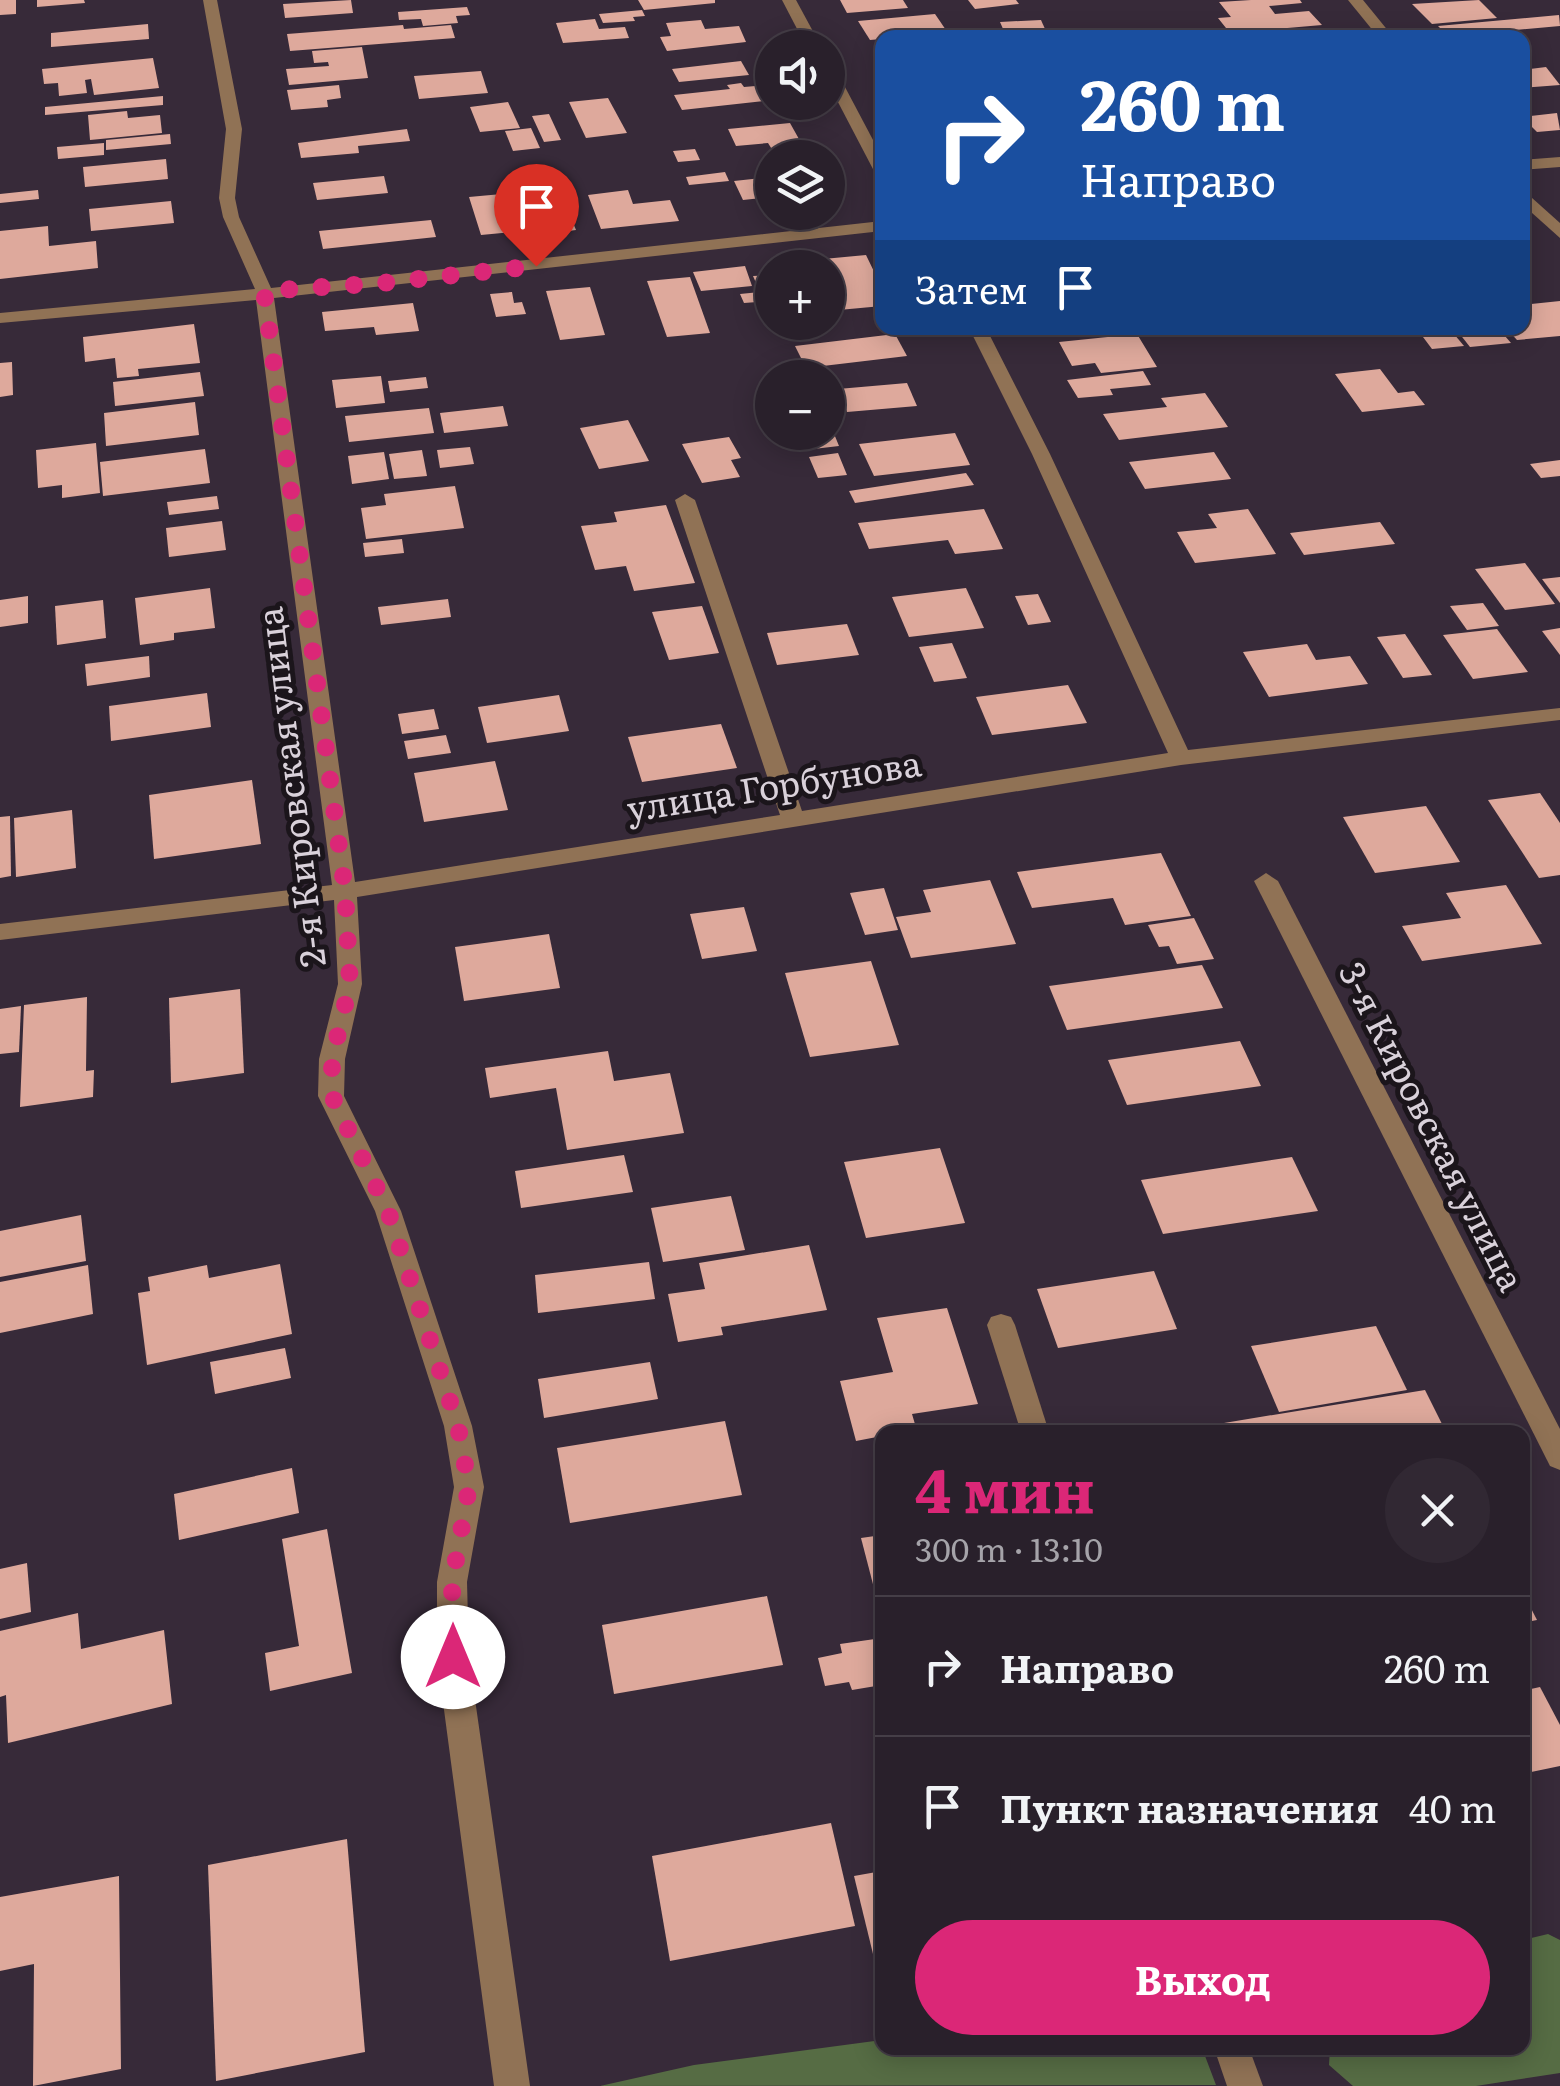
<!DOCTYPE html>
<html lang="ru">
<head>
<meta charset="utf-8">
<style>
	body { margin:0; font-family:Literata,serif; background:#312833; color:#f1f3f6; height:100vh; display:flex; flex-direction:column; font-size:38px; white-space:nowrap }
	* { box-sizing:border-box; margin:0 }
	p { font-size:32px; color:#a5a3a9 }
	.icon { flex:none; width:55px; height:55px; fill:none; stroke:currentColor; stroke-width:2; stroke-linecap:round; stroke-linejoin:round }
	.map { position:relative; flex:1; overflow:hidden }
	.drawer { position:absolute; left:875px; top:1425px; width:655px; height:630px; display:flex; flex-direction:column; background:#29202b; border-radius:20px; box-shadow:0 5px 25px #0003,0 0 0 2px #453e47 }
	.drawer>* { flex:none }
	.guide { position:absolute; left:875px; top:30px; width:655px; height:305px; border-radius:20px; box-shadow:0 5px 25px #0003,0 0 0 2px #453e47; background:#1a4fa0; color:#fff; overflow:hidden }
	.fabs { position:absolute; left:755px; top:30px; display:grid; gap:20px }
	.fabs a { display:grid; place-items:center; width:90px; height:90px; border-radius:50%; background:#29202b; box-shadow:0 5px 25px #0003,0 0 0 2px #453e47; font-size:50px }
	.pin { position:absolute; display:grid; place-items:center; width:85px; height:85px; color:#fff; margin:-102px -42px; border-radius:50% 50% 50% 0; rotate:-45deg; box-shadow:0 0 10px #0007 }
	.pin .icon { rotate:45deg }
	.me { position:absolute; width:110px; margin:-55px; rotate:0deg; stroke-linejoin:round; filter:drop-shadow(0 0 8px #0008) }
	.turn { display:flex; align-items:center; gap:35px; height:210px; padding:0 40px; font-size:45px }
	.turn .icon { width:130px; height:130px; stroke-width:2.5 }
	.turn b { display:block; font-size:70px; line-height:85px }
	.then { display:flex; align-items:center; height:95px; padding:0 40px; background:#0003; gap:20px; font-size:38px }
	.round { display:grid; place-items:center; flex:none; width:105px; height:105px; border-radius:52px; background:#312833 }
	.head { display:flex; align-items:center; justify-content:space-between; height:170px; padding:0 40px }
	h1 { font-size:60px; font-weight:700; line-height:75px; color:#db2777 }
	.cta { display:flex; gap:20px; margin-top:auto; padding:20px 40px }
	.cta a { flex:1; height:115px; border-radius:60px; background:#db2777; color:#fff; font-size:40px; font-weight:700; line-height:115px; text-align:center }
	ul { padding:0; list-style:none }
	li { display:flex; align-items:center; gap:30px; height:140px; padding:0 40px; border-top:2px solid #453e47 }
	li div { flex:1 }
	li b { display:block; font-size:38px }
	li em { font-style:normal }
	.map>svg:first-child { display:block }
	.forest { fill:#566c44 }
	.building { fill:#dea99c }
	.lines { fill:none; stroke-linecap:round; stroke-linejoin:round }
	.minor { fill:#907255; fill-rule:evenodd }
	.route { stroke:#db2777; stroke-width:18; stroke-dasharray:0 32.4 }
	.labels { text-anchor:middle; stroke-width:10; stroke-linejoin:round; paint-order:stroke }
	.street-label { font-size:35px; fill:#d9d1da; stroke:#1b151b }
</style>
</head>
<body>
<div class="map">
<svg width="1560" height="2086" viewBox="0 0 1560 2086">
	<rect width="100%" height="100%" fill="#372a39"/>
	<g class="forest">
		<path d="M1548 1934 1560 1940V2073L1476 2086H1353L1329 2065 1330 2048H1522L1523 1940Z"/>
		<path d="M882 2040V2048H1202L1216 2085 600 2086 694 2065Z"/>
	</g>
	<g class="building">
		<path d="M0 0H16V14L0 15Z"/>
		<path d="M37 0H84L85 3 37 7Z"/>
		<path d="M351 0 353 13 285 18 283 4Z"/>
		<path d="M638 0H715V3L644 10Z"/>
		<path d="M840 0H903L908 8 847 13Z"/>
		<path d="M968 0H1016L1019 4 975 9Z"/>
		<path d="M1251 0H1300L1302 3 1269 6 1275 14 1309 11 1322 25 1230 33 1218 18 1231 17 1219 2Z"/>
		<path d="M1479 0 1497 18 1432 24 1412 4Z"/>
		<path d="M467 7 470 15 456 16 458 23 423 26 421 19 399 20 398 12Z"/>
		<path d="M642 10 645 16 633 17 635 21 603 23 599 14Z"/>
		<path d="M935 14 948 33 870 40 858 21Z"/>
		<path d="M1559 15 1560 26 1448 36 1438 26Z"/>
		<path d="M595 19 599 29 625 27 629 38 563 43 556 23Z"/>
		<path d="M701 20 705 29 739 26 746 42 667 51 660 37 671 36 666 23Z"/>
		<path d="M1041 20 1049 38H1007L1000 22Z"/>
		<path d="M148 24 149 39 51 47V33Z"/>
		<path d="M403 25 404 29 451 25 455 38 290 51 287 34Z"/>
		<path d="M362 47 368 78 289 85 286 69 329 66 328 62 314 63 312 51Z"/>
		<path d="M153 58 159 88 94 95 91 79 85 80 87 93 59 96 58 83 44 84 42 69Z"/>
		<path d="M741 61 749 75 679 82 672 69Z"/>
		<path d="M1546 67 1560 85 1522 88V70Z"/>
		<path d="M481 71 488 93 419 99 414 76Z"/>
		<path d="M741 83 744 87 767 85 772 100 682 110 674 95 730 89 727 85Z"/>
		<path d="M339 85 341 98 327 100 328 107 291 110 287 90Z"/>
		<path d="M163 96V105L45 115V107Z"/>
		<path d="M608 98 627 133 586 138 569 102Z"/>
		<path d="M508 102 520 128 480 132 470 107Z"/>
		<path d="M127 111 128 118 160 115 162 133 90 140 88 115Z"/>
		<path d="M1557 113 1560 130 1537 132 1522 117Z"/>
		<path d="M549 114 561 140 544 142 532 116Z"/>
		<path d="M790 123 804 148 773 151 768 143 736 146 728 129Z"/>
		<path d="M531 128 540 148 513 151 505 131Z"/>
		<path d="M407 129 410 141 358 146 359 153 301 158 298 143Z"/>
		<path d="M170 134 171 144 106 150V140Z"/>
		<path d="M104 143V155L58 159 57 147Z"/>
		<path d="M695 149 700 160 678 162 673 151Z"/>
		<path d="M166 159 168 179 85 187 83 167Z"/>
		<path d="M725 172 729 181 689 185 686 177Z"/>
		<path d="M384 176 388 193 317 200 313 183Z"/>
		<path d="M772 177V197L743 200 734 181Z"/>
		<path d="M38 190 39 199 0 203V194Z"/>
		<path d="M628 190 633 204 670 200 679 221 601 229 588 195Z"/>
		<path d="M524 192 528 206 515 207 523 231 481 235 469 197Z"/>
		<path d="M171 201 174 223 91 231 89 209Z"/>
		<path d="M567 208 576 230 553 233 545 210Z"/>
		<path d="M431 220 436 237 323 249 319 231Z"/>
		<path d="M48 226 49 246 96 241 98 268 0 279V231Z"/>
		<path d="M866 255 882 288V306L828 311V268H805L802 261Z"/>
		<path d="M745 266 752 286 701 291 693 272Z"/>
		<path d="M772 275V301L744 303 740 294 760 292 753 276Z"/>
		<path d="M690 277 710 333 667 337 647 281Z"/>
		<path d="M590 287 605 335 560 340 546 291Z"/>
		<path d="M512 292 514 303 522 302 526 314 496 317 490 294Z"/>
		<path d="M1560 301V336L1517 340 1506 328H1522V305Z"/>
		<path d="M413 303 419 331 376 335 374 327 325 331 322 312Z"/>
		<path d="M194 324 200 363 138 369 139 376 117 378 115 358 85 362 83 337Z"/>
		<path d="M1449 328 1464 346 1432 349 1417 329Z"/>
		<path d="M1499 329 1511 343 1470 347 1459 333Z"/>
		<path d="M895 334 907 356 806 368 795 346Z"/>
		<path d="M1137 334 1157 367 1101 373 1095 363 1072 366 1059 342Z"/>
		<path d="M12 362 13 395 0 397V363Z"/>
		<path d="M1380 369 1398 393 1414 391 1425 405 1362 412 1335 374Z"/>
		<path d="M1143 371 1151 385 1110 389 1113 395 1078 398 1067 380Z"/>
		<path d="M200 372 204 396 115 406 113 382Z"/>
		<path d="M381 376 385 403 336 408 332 380Z"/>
		<path d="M426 377 428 388 390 392 388 381Z"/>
		<path d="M907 383 917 406 847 412 838 389Z"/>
		<path d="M1205 393 1228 427 1119 440 1103 414 1167 407 1161 398Z"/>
		<path d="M195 402 199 435 106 446 104 413Z"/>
		<path d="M503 406 508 426 444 433 440 413Z"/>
		<path d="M429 408 434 433 349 442 345 416Z"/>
		<path d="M828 419 839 446 805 450 797 432H828Z"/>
		<path d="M628 420 649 461 599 469 580 428Z"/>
		<path d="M955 433 970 465 874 476 859 444Z"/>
		<path d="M729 437 741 458 731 460 740 477 702 483 682 444Z"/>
		<path d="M96 443 100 493 62 498V485L38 488 36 450Z"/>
		<path d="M470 447 474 464 440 468 437 450Z"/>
		<path d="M205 449 210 483 103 496 100 462Z"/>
		<path d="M422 450 427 476 394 479 389 454Z"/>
		<path d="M384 452 389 479 352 484 348 456Z"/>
		<path d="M1214 452 1231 479 1145 489 1129 462Z"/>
		<path d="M838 453 847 475 818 478 809 457Z"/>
		<path d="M1560 460V476L1541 478 1530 464Z"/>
		<path d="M966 473 974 485 855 503 849 491Z"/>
		<path d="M455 486 464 528 366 539 361 508 386 505 384 494Z"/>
		<path d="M217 496 219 509 169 515 167 502Z"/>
		<path d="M666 505 695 583 634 591 626 566 595 570 581 526 617 522 614 512Z"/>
		<path d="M984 509 1003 549 955 554 948 540 869 549 858 523Z"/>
		<path d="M1248 509 1276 554 1195 563 1177 532 1217 528 1208 514Z"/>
		<path d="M222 521 226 550 169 557 166 528Z"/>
		<path d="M1380 522 1395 544 1304 555 1290 533Z"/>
		<path d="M402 539 404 553 365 557 363 543Z"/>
		<path d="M1525 563 1555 604 1505 610 1475 569Z"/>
		<path d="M1560 577V603L1542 579Z"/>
		<path d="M210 588 215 628 174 633V640L140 645 135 598Z"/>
		<path d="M966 588 984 628 909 637 892 597Z"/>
		<path d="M1038 594 1051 622 1028 625 1015 596Z"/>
		<path d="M28 596V623L0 627V600Z"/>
		<path d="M448 599 451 617 381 625 378 607Z"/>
		<path d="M103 600 106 638 57 645 55 606Z"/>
		<path d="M1483 603 1499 626 1467 630 1450 606Z"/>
		<path d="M702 606 719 653 669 660 652 612Z"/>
		<path d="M847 624 859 655 777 665 767 633Z"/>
		<path d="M1560 628V655L1542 631Z"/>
		<path d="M1497 629 1528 672 1473 679 1443 635Z"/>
		<path d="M1405 634 1432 675 1403 678 1377 637Z"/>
		<path d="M952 643 967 678 934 682 919 647Z"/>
		<path d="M1307 644 1316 660 1350 656 1368 684 1269 697 1243 652Z"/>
		<path d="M149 656 150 677 87 686 85 664Z"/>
		<path d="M1068 685 1087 723 992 735 976 697Z"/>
		<path d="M207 693 211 727 111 741 109 706Z"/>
		<path d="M559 695 569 731 487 743 478 707Z"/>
		<path d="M434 709 439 729 402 734 398 714Z"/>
		<path d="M721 724 737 768 642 782 628 737Z"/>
		<path d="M446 735 451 753 408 759 404 741Z"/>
		<path d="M495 761 508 810 424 822 414 773Z"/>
		<path d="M252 780 261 844 154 859 149 795Z"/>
		<path d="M1540 793 1560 823V875L1539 878 1488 800Z"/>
		<path d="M1426 806 1460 862 1375 873 1343 817Z"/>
		<path d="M72 810 76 868 16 877 14 818Z"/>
		<path d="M10 816 11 876 0 878V817Z"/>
		<path d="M1161 853 1191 916 1125 925 1113 898 1032 908 1017 872Z"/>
		<path d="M990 880 1016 944 911 958 896 917 931 912 923 890Z"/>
		<path d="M1506 885 1542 944 1422 961 1402 926 1461 918 1446 893Z"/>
		<path d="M884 888 898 930 865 935 850 893Z"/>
		<path d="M744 907 757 951 702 959 690 914Z"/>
		<path d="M1194 918 1214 959 1177 964 1169 946 1159 947 1148 925Z"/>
		<path d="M549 934 560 988 464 1001 455 947Z"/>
		<path d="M871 961 899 1045 810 1057 785 973Z"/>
		<path d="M1202 965 1223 1008 1067 1030 1049 986Z"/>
		<path d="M240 989 244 1073 171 1083 169 998Z"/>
		<path d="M87 997 86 1071 94 1070 93 1097 20 1107 24 1005Z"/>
		<path d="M21 1006 19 1052 0 1054V1009Z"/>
		<path d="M1240 1041 1261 1086 1127 1105 1108 1060Z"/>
		<path d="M608 1051 614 1081 670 1073 684 1133 567 1150 556 1088 490 1098 485 1068Z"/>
		<path d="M940 1148 965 1223 866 1238 844 1162Z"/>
		<path d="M624 1155 633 1192 521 1208 515 1171Z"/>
		<path d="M1292 1157 1318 1211 1163 1234 1141 1180Z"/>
		<path d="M731 1196 745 1250 663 1262 651 1208Z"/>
		<path d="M81 1215 86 1261 0 1277V1231Z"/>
		<path d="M809 1245 827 1310 721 1327 723 1335 678 1342 668 1294 705 1289 699 1263Z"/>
		<path d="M649 1262 655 1299 538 1313 535 1275Z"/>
		<path d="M280 1264 292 1334 147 1365 138 1293 150 1291 148 1277 207 1265 209 1278Z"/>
		<path d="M88 1265 93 1314 0 1333V1282Z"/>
		<path d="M1154 1271 1177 1329 1058 1348 1037 1289Z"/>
		<path d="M947 1308 978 1404 912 1414 917 1431 882 1432V1436L856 1441 840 1381 893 1372 877 1318Z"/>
		<path d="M1376 1326 1407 1390 1279 1412 1251 1346Z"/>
		<path d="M285 1348 291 1378 215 1394 210 1362Z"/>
		<path d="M650 1362 658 1399 544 1418 538 1379Z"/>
		<path d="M1425 1390 1446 1432H1228L1224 1423Z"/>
		<path d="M725 1421 742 1495 570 1523 557 1448Z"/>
		<path d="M292 1468 299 1513 179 1540 174 1494Z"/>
		<path d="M327 1529 352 1673 270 1691 265 1653 299 1646 282 1539Z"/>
		<path d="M882 1535V1615H881L861 1538Z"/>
		<path d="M27 1563 31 1612 0 1619V1569Z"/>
		<path d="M1522 1591 1537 1620 1522 1623Z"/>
		<path d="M767 1596 783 1665 614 1694 602 1625Z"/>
		<path d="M78 1613 81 1649 164 1630 172 1704 8 1743 6 1695 0 1697V1631Z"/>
		<path d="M882 1638V1685L852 1690 849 1682 825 1686 818 1658 842 1653 840 1644Z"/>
		<path d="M1540 1687 1560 1725V1766L1522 1774V1691Z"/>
		<path d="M831 1823 855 1926 670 1961 652 1856Z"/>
		<path d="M347 1839 365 2052 216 2081 208 1865Z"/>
		<path d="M882 1871V1956L874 1958 854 1876Z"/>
		<path d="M119 1876 121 2069 33 2086 34 1964 0 1971V1897Z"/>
	</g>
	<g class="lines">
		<g class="minor">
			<path d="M203 0H217L242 129 235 198 239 217 271 288 882 221V231L274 298 355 882 780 815 675 500 685 494 695 500 802 811 1168 753 1032 454 969 328H986L1050 454 1188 750 1560 708V720L1181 765 357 897 362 984 345 1059 344 1096 401 1211 472 1426 484 1487 467 1582 469 1657 530 2086H494L437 1657V1582L454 1487 444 1426 375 1211 318 1096 319 1059 338 984 334 900 0 940V924L332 885 256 300 0 323V313L255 289 223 217 219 198 226 129Z"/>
			<path d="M782 0H796L822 48H807Z"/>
			<path d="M1348 0H1363L1394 38H1379Z"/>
			<path d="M828 65 836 70 882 157V176L874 171 828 83Z"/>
			<path d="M1560 157V167L1522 170V160Z"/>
			<path d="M1522 189 1560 223V238L1522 204Z"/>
			<path d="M1266 873 1278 881 1560 1429V1470L1550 1466 1254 881Z"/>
			<path d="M1001 1314 1011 1317 1015 1325 1049 1432H1021L987 1325 991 1317Z"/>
			<path d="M1214 2048H1249L1263 2086H1227Z"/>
		</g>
	</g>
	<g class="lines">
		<path class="route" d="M453 1657 452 1582 469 1487 458 1426 388 1211 332 1096V1059L350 984 345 890 264 291 382 283 536 266"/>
	</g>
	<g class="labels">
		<g class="street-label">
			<text transform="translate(292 787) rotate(-97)" y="12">2-я Кировская улица</text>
			<text transform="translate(774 787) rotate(-9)" y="12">улица Горбунова</text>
			<text transform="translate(1431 1127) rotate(63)" y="12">3-я Кировская улица</text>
		</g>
	</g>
</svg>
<div class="fabs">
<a><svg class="icon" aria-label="sound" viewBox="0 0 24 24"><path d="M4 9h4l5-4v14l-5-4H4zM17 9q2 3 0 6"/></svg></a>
<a><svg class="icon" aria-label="layers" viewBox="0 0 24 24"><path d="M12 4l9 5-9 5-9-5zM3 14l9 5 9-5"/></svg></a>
<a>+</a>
<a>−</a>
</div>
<div class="pin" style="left:536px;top:266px;background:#d93025"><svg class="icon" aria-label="arrive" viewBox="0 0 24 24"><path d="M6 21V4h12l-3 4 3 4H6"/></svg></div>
<svg class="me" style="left:453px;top:1657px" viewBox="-20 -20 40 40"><circle r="19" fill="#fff"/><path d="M0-13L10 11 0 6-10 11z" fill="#db2777"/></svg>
<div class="guide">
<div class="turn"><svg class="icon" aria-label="right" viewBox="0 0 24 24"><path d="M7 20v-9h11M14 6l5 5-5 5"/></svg><div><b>260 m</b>Направо</div></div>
<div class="then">Затем<svg class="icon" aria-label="arrive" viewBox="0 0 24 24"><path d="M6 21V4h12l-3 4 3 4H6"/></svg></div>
</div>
<section class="drawer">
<div class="head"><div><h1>4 мин</h1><p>300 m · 13:10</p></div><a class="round"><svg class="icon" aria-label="close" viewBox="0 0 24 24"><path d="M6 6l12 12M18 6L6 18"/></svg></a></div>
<ul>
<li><svg class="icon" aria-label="right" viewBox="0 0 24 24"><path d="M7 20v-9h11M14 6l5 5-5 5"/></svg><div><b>Направо</b></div><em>260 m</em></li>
<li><svg class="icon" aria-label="arrive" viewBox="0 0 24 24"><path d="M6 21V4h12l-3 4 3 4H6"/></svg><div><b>Пункт назначения</b></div><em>40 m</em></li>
</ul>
<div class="cta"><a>Выход</a></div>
</section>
</div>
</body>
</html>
